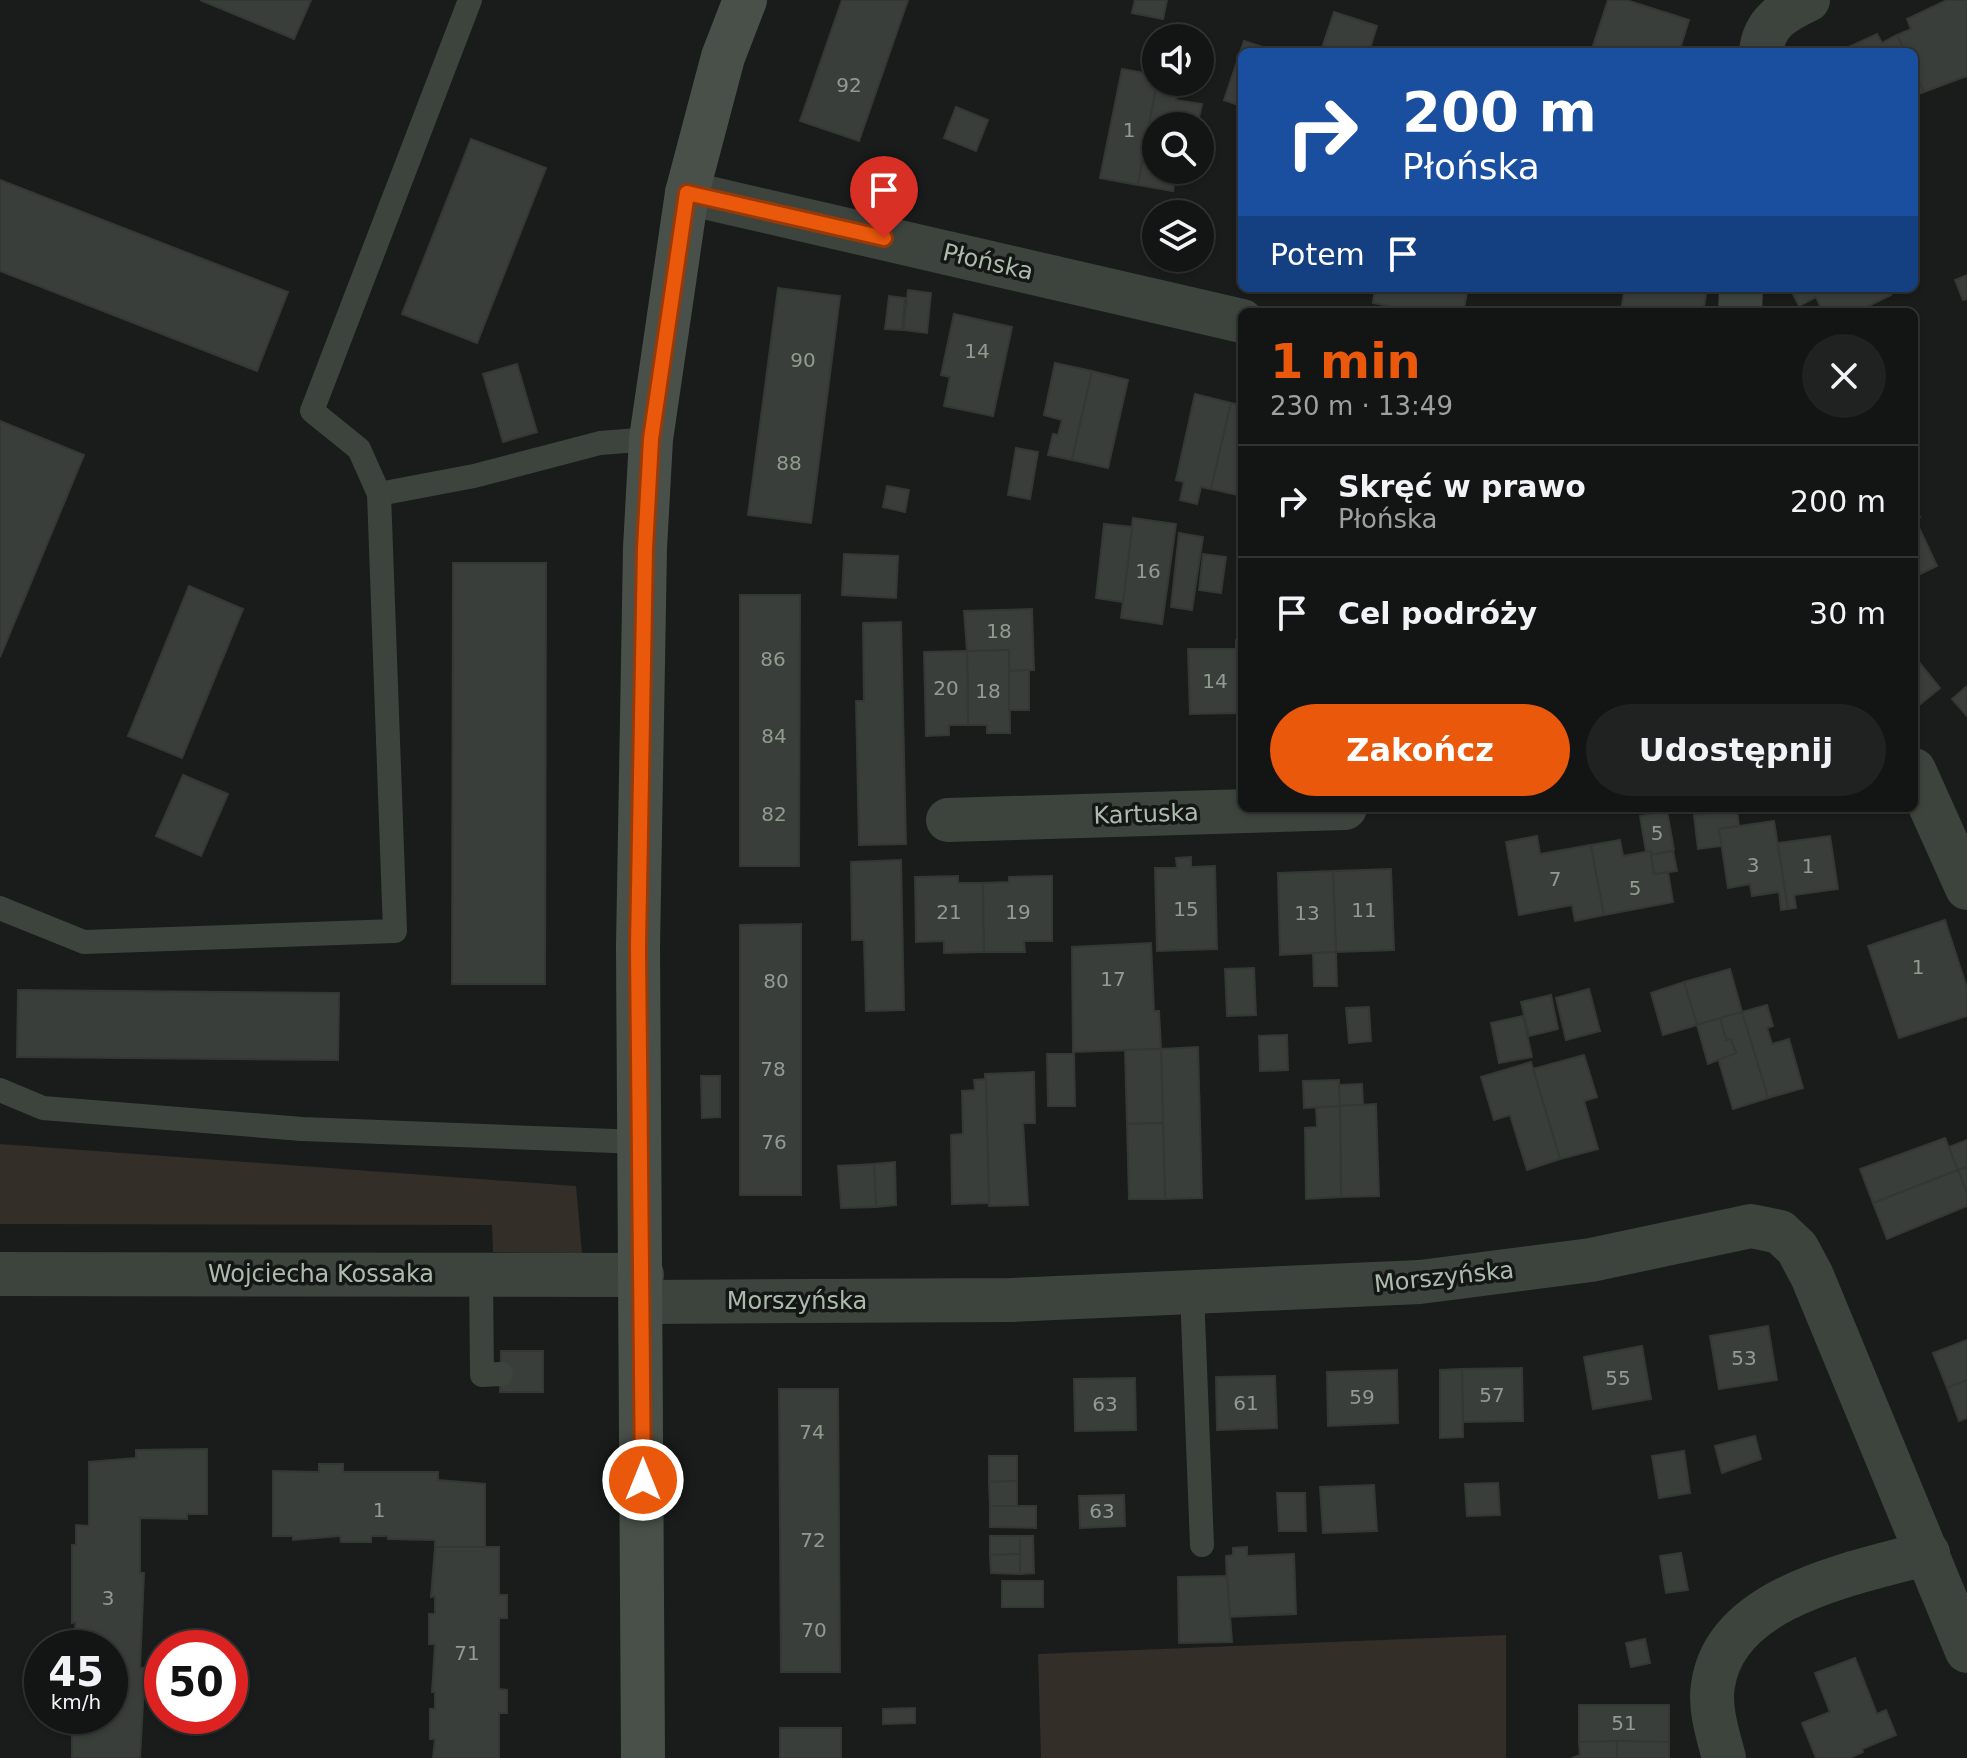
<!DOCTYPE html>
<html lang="pl">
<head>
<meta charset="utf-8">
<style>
	body { margin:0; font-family:"DejaVu Sans",sans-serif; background:#202222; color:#f1f3f6; height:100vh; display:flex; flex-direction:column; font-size:30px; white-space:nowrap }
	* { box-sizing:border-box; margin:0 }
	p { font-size:26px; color:#9d9fa0 }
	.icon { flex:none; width:44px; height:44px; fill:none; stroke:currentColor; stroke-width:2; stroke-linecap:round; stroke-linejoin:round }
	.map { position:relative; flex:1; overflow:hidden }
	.drawer { position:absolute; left:1238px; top:308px; width:680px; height:504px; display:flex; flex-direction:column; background:#131514; border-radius:12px; box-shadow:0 2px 6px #0004,0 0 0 2px #323434 }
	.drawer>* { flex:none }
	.top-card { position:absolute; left:1238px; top:48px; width:680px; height:244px; border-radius:12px; box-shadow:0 2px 6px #0004,0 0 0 2px #323434; background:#1a4fa0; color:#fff; overflow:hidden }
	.controls { position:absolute; left:1142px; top:24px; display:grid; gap:16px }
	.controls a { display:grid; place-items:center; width:72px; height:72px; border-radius:50%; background:#131514; box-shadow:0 2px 6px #0004,0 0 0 2px #323434; font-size:40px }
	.speed { position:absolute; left:24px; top:1630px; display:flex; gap:16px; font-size:40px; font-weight:700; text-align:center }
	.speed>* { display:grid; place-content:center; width:104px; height:104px; border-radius:50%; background:#131514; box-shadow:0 2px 6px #0004,0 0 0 2px #323434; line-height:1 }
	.speed small { font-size:20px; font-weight:400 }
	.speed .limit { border:12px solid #d22; background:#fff; color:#111 }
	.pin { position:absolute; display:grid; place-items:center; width:68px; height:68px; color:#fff; margin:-82px -34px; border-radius:50% 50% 50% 0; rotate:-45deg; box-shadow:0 0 8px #0007 }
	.pin .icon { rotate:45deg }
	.me { position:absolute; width:88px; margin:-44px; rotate:0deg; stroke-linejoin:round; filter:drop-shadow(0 0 6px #0008) }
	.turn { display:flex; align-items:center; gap:28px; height:168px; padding:0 32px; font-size:36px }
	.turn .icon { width:104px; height:104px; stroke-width:2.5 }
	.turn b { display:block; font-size:56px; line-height:68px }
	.then { display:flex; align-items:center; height:76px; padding:0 32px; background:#0003; gap:16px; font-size:30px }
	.round { display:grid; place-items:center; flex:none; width:84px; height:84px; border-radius:42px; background:#202222 }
	.summary { display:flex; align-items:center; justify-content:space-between; height:136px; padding:0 32px }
	h1 { font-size:48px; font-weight:700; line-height:60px; color:#ea580c }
	.action { display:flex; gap:16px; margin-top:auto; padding:16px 32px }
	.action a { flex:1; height:92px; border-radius:48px; background:#ea580c; color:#fff; font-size:32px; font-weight:700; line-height:92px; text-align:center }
	.action a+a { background:#202222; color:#f1f3f6 }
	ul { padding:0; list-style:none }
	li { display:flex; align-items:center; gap:24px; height:112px; padding:0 32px; border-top:2px solid #323434 }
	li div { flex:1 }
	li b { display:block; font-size:30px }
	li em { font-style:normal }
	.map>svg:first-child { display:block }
	.green { fill:#342e29 }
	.building { fill:#3a3e3a; stroke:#343835; stroke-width:2 }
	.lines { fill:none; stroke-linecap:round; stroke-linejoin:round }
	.lane { stroke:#3d433d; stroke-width:24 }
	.street { stroke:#3d433d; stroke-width:44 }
	.secondary { stroke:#495049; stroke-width:44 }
	.route-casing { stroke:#983908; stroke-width:20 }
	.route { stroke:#ea580c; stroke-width:14 }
	.labels { text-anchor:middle; stroke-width:7; stroke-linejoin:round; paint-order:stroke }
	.number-label { font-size:20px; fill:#909c90 }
	.street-label { font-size:24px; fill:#acbbac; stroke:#141715 }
</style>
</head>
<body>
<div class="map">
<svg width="1967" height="1758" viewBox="0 0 1967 1758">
	<rect width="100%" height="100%" fill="#191c1a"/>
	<g class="green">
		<path d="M0 1144 576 1186 582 1253 493 1252 492 1225 0 1224Z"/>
		<path d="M1506 1635V1758H1041L1038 1654Z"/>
	</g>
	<g class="building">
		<path d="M200 0H311L294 39Z"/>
		<path d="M842 0H908L859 141 800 121Z"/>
		<path d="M1135 0H1167L1163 19 1132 13Z"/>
		<path d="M1608 0H1626L1689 20 1679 52H1591Z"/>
		<path d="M1947 0H1967V76L1924 92 1914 71V52H1905L1897 35 1911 29 1907 19Z"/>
		<path d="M1334 12 1377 26 1369 52H1334L1322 48Z"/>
		<path d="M1877 34 1882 43 1897 35 1905 52H1838Z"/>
		<path d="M1244 41 1275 51 1242 52V106L1224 100Z"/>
		<path d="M1122 69 1156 75 1157 82 1138 185 1100 178Z"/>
		<path d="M1914 71 1924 92 1914 96Z"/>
		<path d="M1157 82 1179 84 1176 100 1202 104 1197 126H1156V170H1177L1173 191 1138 185Z"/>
		<path d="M956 107 988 120 976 151 944 138Z"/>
		<path d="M471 139 546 168 477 343 402 314Z"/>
		<path d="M0 180 288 292 257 371 0 271Z"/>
		<path d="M1967 275V299L1963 300 1955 280Z"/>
		<path d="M778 288 840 296 811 523 748 515Z"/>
		<path d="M1375 288H1468L1463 312H1423L1373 303Z"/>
		<path d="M1625 288H1707L1703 312 1621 310Z"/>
		<path d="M1790 288H1888L1891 295 1856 312H1823L1816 297 1799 306Z"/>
		<path d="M908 290 931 293 927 333 903 330Z"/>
		<path d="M889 296 905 298 902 330 885 329Z"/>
		<path d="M954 314 1012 327 993 416 944 406 950 377 941 375Z"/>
		<path d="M1055 363 1092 371 1072 460 1048 455 1053 434 1058 435 1062 420 1044 415Z"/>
		<path d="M517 364 537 432 503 442 483 374Z"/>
		<path d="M1092 371 1128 380 1108 468 1072 460Z"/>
		<path d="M1195 394 1231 403 1211 489 1201 487 1197 504 1180 500 1184 482 1176 480Z"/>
		<path d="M1231 403 1242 405V496L1211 489Z"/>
		<path d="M0 421 84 455 0 657Z"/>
		<path d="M1016 448 1038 452 1030 499 1008 495Z"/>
		<path d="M887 486 909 490 905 512 883 507Z"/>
		<path d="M1914 505 1920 517 1915 519 1937 566 1914 577Z"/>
		<path d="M1133 518 1176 524 1162 624 1121 618Z"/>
		<path d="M1104 524 1132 527 1123 602 1096 598Z"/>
		<path d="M1179 533 1203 537 1192 610 1171 607Z"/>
		<path d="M844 554 898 556 896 598 842 595Z"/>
		<path d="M1203 554 1226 557 1221 593 1199 590Z"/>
		<path d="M453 563H546L545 984H452Z"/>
		<path d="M189 586 243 609 182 758 128 736Z"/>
		<path d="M740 595H800L799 866H740Z"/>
		<path d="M1032 609 1034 670 1009 671V650L967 651 964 611Z"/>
		<path d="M901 622 906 844 859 845 856 701H864L863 623Z"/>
		<path d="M1236 640H1242V737H1238L1237 713 1190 714 1188 649H1236Z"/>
		<path d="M1009 650 1010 733H987V725H968L967 651Z"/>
		<path d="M967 651 968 725H949V735L926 736 924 652Z"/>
		<path d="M1914 656 1940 688 1919 705 1914 699Z"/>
		<path d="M1029 670V710H1009V671Z"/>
		<path d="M1967 686V716L1952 699Z"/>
		<path d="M183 775 228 794 201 856 156 836Z"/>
		<path d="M1667 811 1674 850 1651 855 1646 852 1640 816Z"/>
		<path d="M1727 811H1737L1739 826 1719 829 1722 846 1698 849 1694 815Z"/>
		<path d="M1774 821 1788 909 1781 910 1779 892 1752 896 1750 884 1728 888 1719 829Z"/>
		<path d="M1537 836 1540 854 1591 845 1604 915 1575 921 1572 905 1519 915 1506 842Z"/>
		<path d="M1830 836 1838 889 1794 895 1796 908 1788 909 1778 843Z"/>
		<path d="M1620 840 1623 856 1651 851 1654 874 1668 872 1673 902 1604 915 1591 845Z"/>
		<path d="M1673 851 1677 871 1654 874 1651 855Z"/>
		<path d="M1191 857V867L1215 866 1217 949 1157 951 1155 868H1177L1176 858Z"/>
		<path d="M901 860 904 1010 866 1011 864 940H852L851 862Z"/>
		<path d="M1391 869 1394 950 1336 952 1333 871Z"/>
		<path d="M1333 871 1336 952 1280 955 1278 873Z"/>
		<path d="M958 876V883H983L984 952 944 953V941L916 942 915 877Z"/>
		<path d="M1052 876V941H1024L1025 952H984L983 883 1009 882V877Z"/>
		<path d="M1945 920 1967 988V1016L1899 1038 1868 946Z"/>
		<path d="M801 924V1195H740V925Z"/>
		<path d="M1151 943 1154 1011H1159L1161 1049 1073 1052 1072 947Z"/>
		<path d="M1336 952 1337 986H1314L1313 953Z"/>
		<path d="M1254 968 1256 1015 1227 1016 1225 969Z"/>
		<path d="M1730 969 1742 1012 1697 1025 1684 982Z"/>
		<path d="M1684 982 1697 1025 1663 1035 1651 993Z"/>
		<path d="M1589 989 1600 1031 1566 1040 1556 998Z"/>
		<path d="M18 990 339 993 338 1060 17 1057Z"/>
		<path d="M1551 995 1558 1029 1529 1036 1521 1002Z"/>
		<path d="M1767 1005 1773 1026 1767 1028 1772 1044 1789 1039 1803 1088 1768 1098 1742 1012Z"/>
		<path d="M1369 1007 1371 1041 1349 1043 1346 1008Z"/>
		<path d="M1742 1012 1768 1098 1733 1109 1718 1058 1736 1053 1731 1039 1726 1040 1720 1018Z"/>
		<path d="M1523 1016 1532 1057 1499 1063 1491 1023Z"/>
		<path d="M1720 1018 1726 1040 1731 1039 1736 1053 1708 1064 1697 1025Z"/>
		<path d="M1287 1035 1288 1070 1260 1071 1259 1036Z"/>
		<path d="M1198 1047 1202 1198 1165 1199 1161 1049Z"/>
		<path d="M1161 1049 1163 1123 1127 1124 1125 1050Z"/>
		<path d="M1047 1054H1074L1075 1106H1048Z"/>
		<path d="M1584 1055 1597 1097 1584 1101 1598 1149 1560 1159 1533 1069Z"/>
		<path d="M1531 1062 1560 1159 1527 1170 1510 1115 1494 1120 1481 1077Z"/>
		<path d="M1034 1072 1035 1123H1023L1028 1205 989 1206 985 1074Z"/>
		<path d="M701 1076H720V1117L702 1118Z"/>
		<path d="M986 1079 989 1203 952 1204 951 1135 963 1134 962 1091 975 1090 974 1080Z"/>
		<path d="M1339 1080 1340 1106 1304 1108 1303 1081Z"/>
		<path d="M1362 1084 1363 1105 1340 1106 1339 1085Z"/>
		<path d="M1376 1104 1379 1196 1341 1197 1340 1106Z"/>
		<path d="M1340 1106 1341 1197 1306 1199 1305 1128 1317 1127 1316 1108Z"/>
		<path d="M1163 1123 1165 1199H1129L1127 1124Z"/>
		<path d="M1945 1138 1958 1170 1873 1203 1860 1169Z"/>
		<path d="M1967 1140V1167L1958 1170 1949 1147Z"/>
		<path d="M895 1162 896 1205 876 1207 874 1164Z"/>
		<path d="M874 1164 876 1207 841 1208 838 1166Z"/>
		<path d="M1967 1167V1193L1958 1170Z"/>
		<path d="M1958 1170 1967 1194V1206L1887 1239 1873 1203Z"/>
		<path d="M1768 1326 1777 1380 1719 1389 1710 1336Z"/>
		<path d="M1967 1340V1380L1947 1388 1933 1353Z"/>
		<path d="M1642 1346 1651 1399 1593 1409 1584 1357Z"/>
		<path d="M501 1351H543V1392H500Z"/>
		<path d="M1522 1368 1523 1421 1463 1422 1462 1369Z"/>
		<path d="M1462 1369 1463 1437 1440 1438V1370Z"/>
		<path d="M1397 1370 1398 1423 1328 1426 1327 1372Z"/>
		<path d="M1275 1376 1277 1428 1217 1430 1216 1377Z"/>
		<path d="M1135 1378 1136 1430 1075 1431 1074 1379Z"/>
		<path d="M1967 1380V1418L1959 1421 1947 1388Z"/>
		<path d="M779 1389H838L840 1672H781Z"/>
		<path d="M1755 1436 1761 1459 1722 1473 1715 1446Z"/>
		<path d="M207 1449V1514H187V1519L140 1518V1573H144L140 1668H145L140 1758H72V1735H76V1718L72 1716H110V1648H72L76 1622 72 1623V1545H76V1525L89 1526V1462L136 1458V1450Z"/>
		<path d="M1684 1451 1690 1493 1659 1498 1652 1456Z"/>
		<path d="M989 1456H1017V1481L989 1482Z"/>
		<path d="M319 1464H343V1472H438V1480L485 1484V1547H435V1540L388 1539V1536H371V1542H341L340 1536 293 1540V1536H273V1471L319 1472Z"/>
		<path d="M1017 1481V1506H990L989 1482Z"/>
		<path d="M1498 1483 1500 1515 1467 1516 1465 1484Z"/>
		<path d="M1374 1485 1377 1531 1323 1533 1320 1487Z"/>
		<path d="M1277 1493H1305L1306 1531H1279Z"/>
		<path d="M1124 1495 1125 1526 1080 1528 1079 1496Z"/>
		<path d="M990 1506H1036V1528L990 1527Z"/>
		<path d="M990 1536H1020V1554L990 1555Z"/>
		<path d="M1020 1536H1033L1034 1573 1020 1574Z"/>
		<path d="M435 1547H499V1595H507V1618H499V1689L507 1690V1713H499V1758H433L435 1739H430V1709H435V1692H432L435 1644H429V1614H435V1596L431 1597Z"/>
		<path d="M1247 1547V1556L1294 1554 1296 1614 1228 1617 1226 1556 1233 1555V1548Z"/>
		<path d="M1681 1553 1688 1590 1666 1593 1660 1556Z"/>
		<path d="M1020 1554V1574L991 1573 990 1555Z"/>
		<path d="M1227 1576 1232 1642 1179 1643 1178 1577Z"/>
		<rect x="1002" y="1581" width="41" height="26"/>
		<path d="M1645 1639 1650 1663 1631 1667 1626 1643Z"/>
		<path d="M1855 1658 1877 1714 1886 1710 1896 1735 1862 1749 1863 1752 1850 1758H1816L1802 1723 1830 1712 1815 1673Z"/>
		<rect x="1579" y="1705" width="90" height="37"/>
		<path d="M915 1708V1723L883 1724V1709Z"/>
		<rect x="780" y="1728" width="61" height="30"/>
		<path d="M1617 1741 1669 1742V1758H1617Z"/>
		<path d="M1617 1741V1758H1572L1580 1755 1579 1742Z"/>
	</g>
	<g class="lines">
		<g class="lane">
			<path d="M379 494 474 476 600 443 651 439"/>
			<path d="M0 908 84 942 395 931 379 494 359 449 312 411 470 0"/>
			<path d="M0 1090 43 1108 302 1129 641 1142"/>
			<path d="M481 1274 482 1375 501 1374"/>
			<path d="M1192 1292 1202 1545"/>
		</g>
		<g class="street">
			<path d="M1761 52C1764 22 1783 12 1808 0"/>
			<path d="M687 193 1242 321"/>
			<path d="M1740 312 1741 288"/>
			<path d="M1914 770 1967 888"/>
			<path d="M948 820 1345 808"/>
			<path d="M0 1274 642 1275"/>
			<path d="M643 1302 1012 1300 1420 1282 1591 1260 1751 1226 1780 1232 1797 1248 1812 1276 1967 1651"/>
			<path d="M1724 1758C1718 1735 1709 1708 1713 1685 1726 1595 1856 1573 1928 1553"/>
		</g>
		<path class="secondary" d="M643 1758 638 947 645 548 651 439 687 193 723 57 745 0"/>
	</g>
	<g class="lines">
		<g class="route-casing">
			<path id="route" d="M643 1480 638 947 645 548 651 439 687 193 884 238"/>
		</g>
		<use href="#route" class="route"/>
	</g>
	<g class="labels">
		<g class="number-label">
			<text x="849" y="92">92</text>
			<text x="1129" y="137">1</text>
			<text x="977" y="358">14</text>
			<text x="803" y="367">90</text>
			<text x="789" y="470">88</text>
			<text x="1148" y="578">16</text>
			<text x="999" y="638">18</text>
			<text x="773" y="666">86</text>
			<text x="1215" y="688">14</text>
			<text x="946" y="695">20</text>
			<text x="988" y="698">18</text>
			<text x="774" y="743">84</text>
			<text x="774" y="821">82</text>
			<text x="1657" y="840">5</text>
			<text x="1753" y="872">3</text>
			<text x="1808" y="873">1</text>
			<text x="1555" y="886">7</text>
			<text x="1635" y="895">5</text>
			<text x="1186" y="916">15</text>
			<text x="1364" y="917">11</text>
			<text x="949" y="919">21</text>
			<text x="1018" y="919">19</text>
			<text x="1307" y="920">13</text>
			<text x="1918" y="974">1</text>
			<text x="1113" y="986">17</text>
			<text x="776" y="988">80</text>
			<text x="773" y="1076">78</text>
			<text x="774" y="1149">76</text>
			<text x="1744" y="1365">53</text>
			<text x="1618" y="1385">55</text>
			<text x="1492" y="1402">57</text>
			<text x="1362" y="1404">59</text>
			<text x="1246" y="1410">61</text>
			<text x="1105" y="1411">63</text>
			<text x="812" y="1439">74</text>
			<text x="379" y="1517">1</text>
			<text x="1102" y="1518">63</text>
			<text x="813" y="1547">72</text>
			<text x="108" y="1605">3</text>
			<text x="814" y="1637">70</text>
			<text x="467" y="1660">71</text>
			<text x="1624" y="1730">51</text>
		</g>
		<g class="street-label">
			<text transform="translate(988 262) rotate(13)" y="8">Płońska</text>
			<text transform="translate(1146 814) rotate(-2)" y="8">Kartuska</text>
			<text x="321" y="1282">Wojciecha Kossaka</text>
			<text transform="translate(1444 1277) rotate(-6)" y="8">Morszyńska</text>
			<text x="797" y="1309">Morszyńska</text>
		</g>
	</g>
</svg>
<div class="controls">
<a><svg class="icon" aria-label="sound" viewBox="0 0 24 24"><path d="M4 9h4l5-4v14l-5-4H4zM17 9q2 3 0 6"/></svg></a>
<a><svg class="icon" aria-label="search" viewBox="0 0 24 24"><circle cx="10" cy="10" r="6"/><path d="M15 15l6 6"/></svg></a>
<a><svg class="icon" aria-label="layers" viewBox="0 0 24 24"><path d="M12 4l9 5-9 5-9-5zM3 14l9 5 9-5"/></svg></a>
</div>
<div class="speed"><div>45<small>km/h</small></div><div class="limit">50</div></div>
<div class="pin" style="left:884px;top:238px;background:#d93025"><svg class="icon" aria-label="arrive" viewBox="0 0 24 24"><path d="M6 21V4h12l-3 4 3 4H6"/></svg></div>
<svg class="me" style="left:643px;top:1480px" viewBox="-20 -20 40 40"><circle r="17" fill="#ea580c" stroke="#fff" stroke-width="3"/><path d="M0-11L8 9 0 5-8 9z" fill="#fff"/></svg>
<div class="top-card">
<div class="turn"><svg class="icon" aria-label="right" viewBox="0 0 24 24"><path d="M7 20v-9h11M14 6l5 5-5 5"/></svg><div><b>200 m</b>Płońska</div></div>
<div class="then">Potem<svg class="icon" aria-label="arrive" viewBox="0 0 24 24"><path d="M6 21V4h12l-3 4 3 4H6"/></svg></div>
</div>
<section class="drawer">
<div class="summary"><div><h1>1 min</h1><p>230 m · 13:49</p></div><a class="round"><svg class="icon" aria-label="close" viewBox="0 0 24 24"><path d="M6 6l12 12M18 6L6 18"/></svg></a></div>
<ul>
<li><svg class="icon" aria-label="right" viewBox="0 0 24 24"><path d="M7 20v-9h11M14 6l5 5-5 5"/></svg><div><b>Skręć w prawo</b><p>Płońska</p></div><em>200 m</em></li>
<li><svg class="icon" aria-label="arrive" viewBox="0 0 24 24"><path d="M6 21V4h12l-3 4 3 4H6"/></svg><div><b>Cel podróży</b></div><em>30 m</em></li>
</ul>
<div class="action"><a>Zakończ</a><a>Udostępnij</a></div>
</section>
</div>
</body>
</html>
